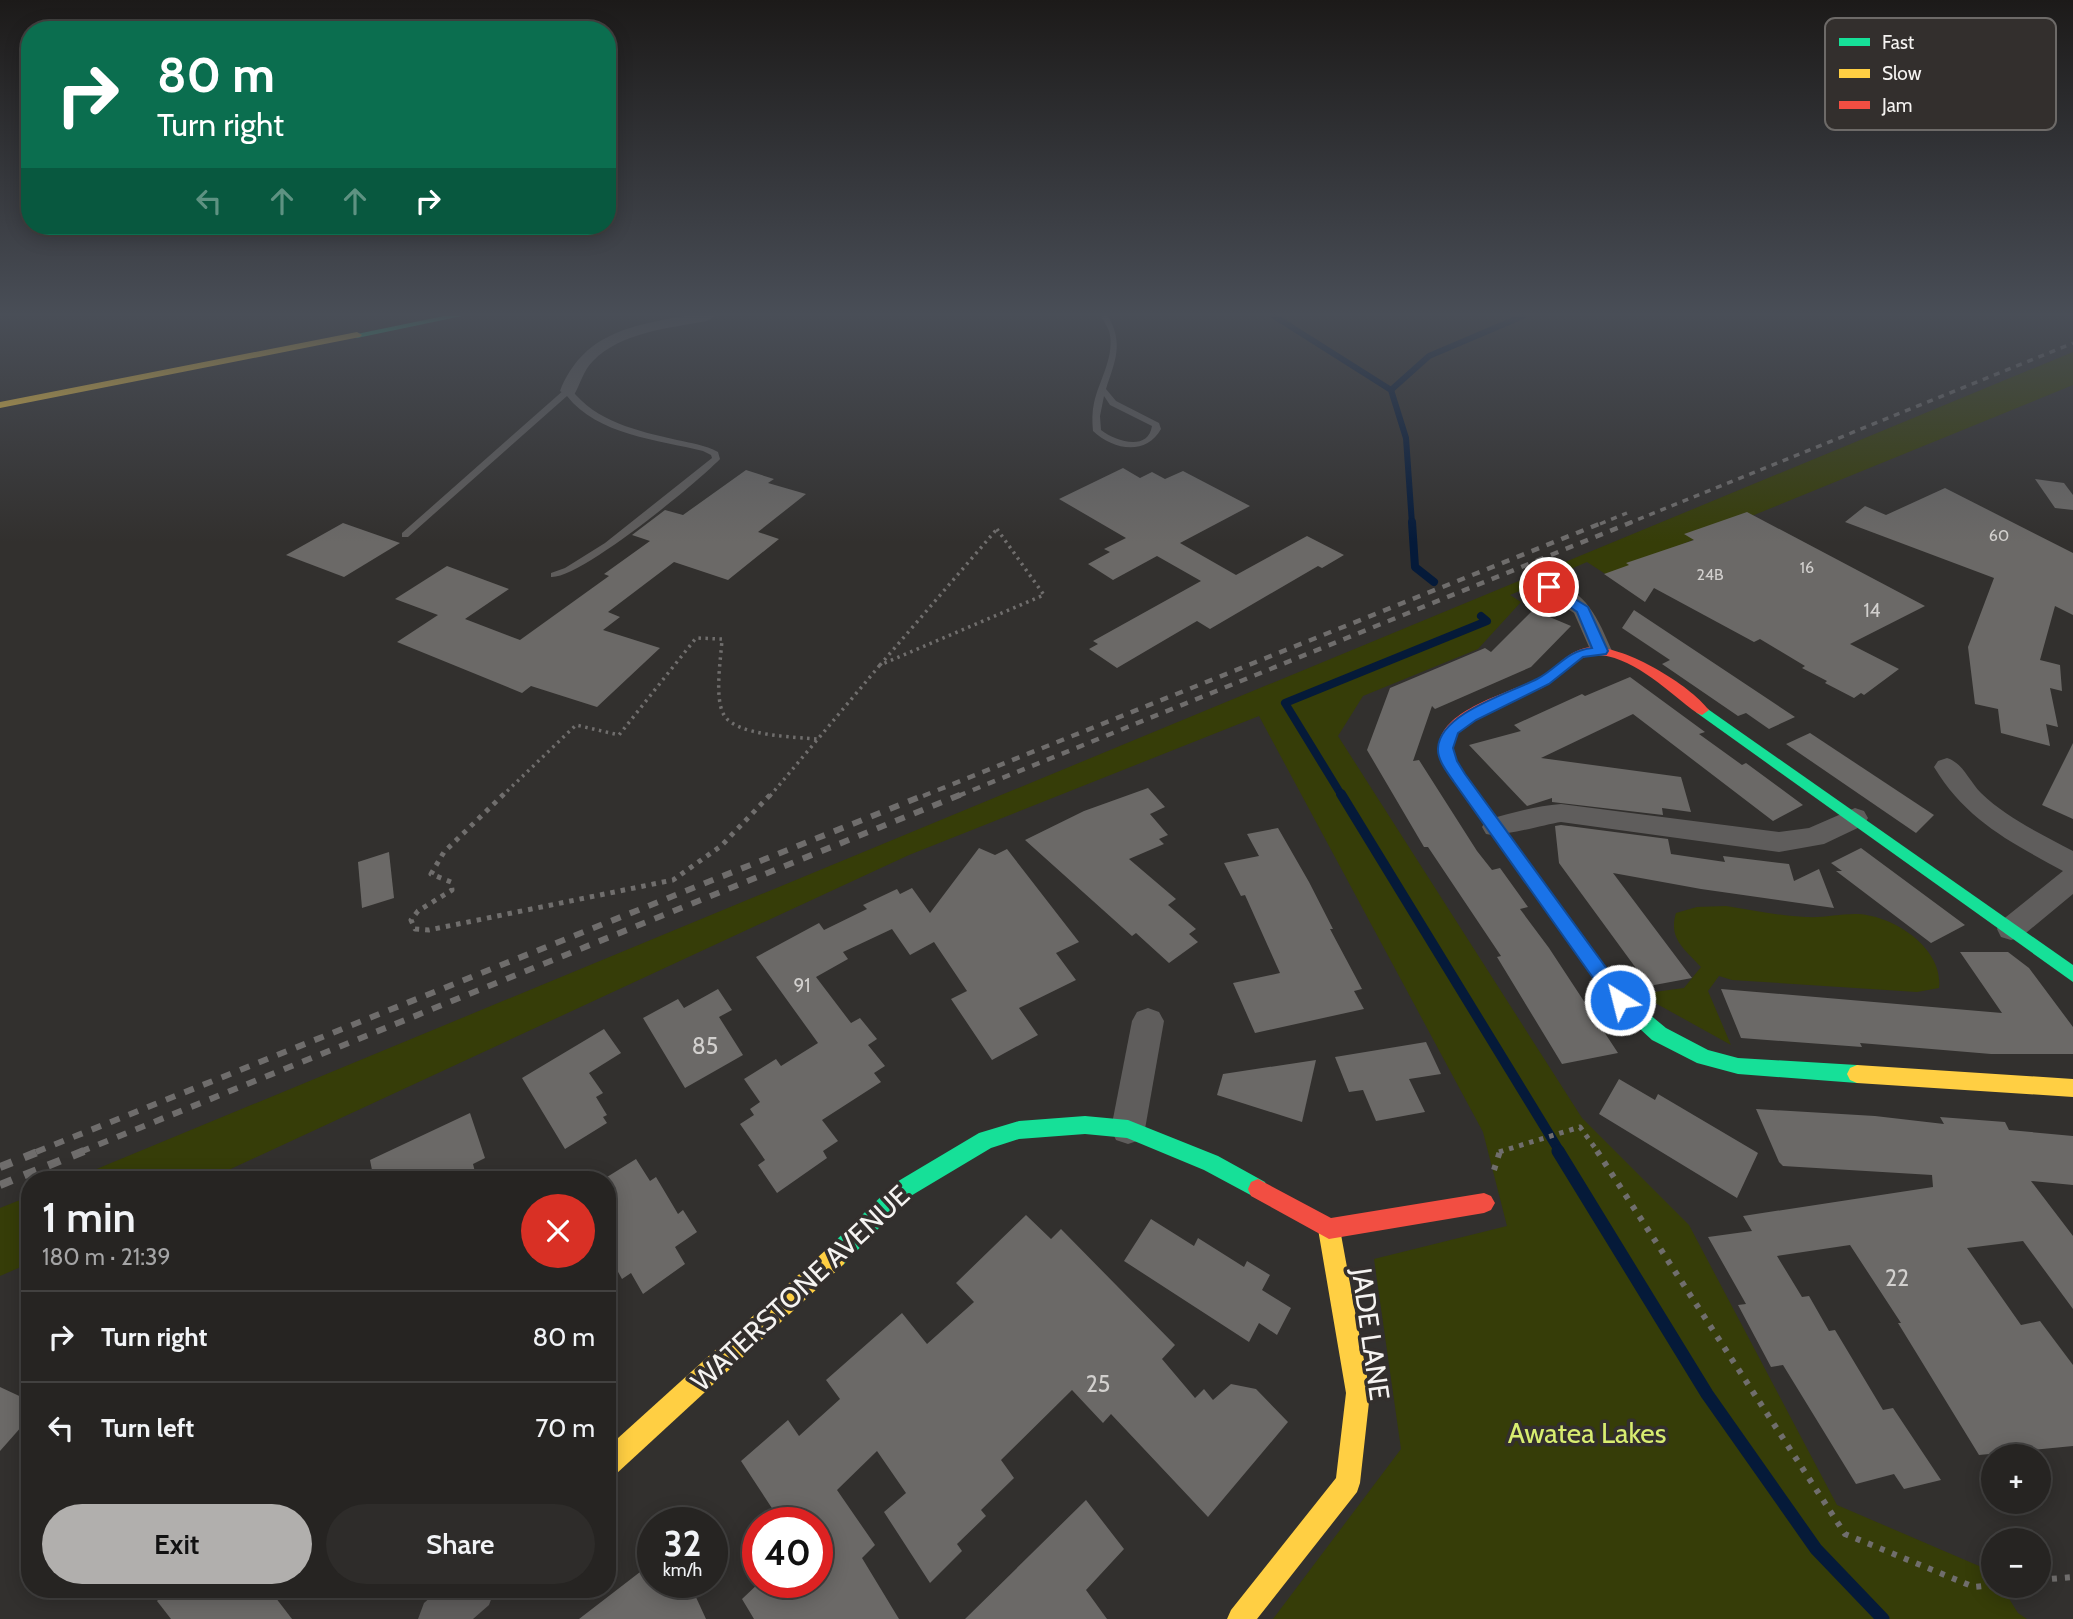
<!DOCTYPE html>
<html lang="en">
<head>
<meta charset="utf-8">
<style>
	body { margin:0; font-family:Cabin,sans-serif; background:#2e2c2a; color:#f1f3f6; height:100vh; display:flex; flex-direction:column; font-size:26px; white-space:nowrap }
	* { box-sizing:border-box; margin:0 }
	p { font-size:23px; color:#a4a4a5 }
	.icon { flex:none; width:38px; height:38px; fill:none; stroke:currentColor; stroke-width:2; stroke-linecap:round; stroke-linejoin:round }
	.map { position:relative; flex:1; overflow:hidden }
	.side { position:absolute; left:21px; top:1171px; width:595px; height:427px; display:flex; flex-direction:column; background:#262422; border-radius:28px; box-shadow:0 4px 18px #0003,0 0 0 2px #424140 }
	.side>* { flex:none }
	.guide { position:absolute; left:21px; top:21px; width:595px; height:214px; border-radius:28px; box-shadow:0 4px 18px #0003,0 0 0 2px #424140; background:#0b6e4f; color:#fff; overflow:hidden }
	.tools { position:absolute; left:1981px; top:1444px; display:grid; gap:14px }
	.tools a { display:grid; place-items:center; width:70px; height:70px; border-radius:50%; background:#262422; box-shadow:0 4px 18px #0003,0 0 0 2px #424140; font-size:35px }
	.speed { position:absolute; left:637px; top:1507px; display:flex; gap:14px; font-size:35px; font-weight:700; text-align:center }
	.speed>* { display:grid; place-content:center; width:91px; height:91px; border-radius:50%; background:#262422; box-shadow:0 4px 18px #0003,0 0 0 2px #424140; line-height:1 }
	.speed small { font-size:18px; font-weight:400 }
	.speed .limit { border:10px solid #d22; background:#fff; color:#111 }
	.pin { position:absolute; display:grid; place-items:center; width:60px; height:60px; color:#fff; margin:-30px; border:4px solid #fff; border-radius:50%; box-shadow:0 2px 7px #0007 }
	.me { position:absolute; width:77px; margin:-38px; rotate:324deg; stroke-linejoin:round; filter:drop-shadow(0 0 5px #0008) }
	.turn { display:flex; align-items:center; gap:24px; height:147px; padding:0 21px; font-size:32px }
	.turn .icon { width:91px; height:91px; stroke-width:2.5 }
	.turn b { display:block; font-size:49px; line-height:60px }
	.lanes { display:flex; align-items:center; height:66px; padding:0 21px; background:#0003; justify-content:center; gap:35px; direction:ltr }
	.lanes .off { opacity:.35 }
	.round { display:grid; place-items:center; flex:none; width:74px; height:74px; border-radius:37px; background:#2e2c2a }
	.headline { display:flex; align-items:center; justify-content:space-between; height:119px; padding:0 21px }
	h1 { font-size:42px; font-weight:600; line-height:52px }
	.action { display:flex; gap:14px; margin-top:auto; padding:14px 21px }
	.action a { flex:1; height:80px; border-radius:42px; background:#b1afad; color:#111; font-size:28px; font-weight:600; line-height:80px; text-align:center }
	.action a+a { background:#2e2c2a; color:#f1f3f6 }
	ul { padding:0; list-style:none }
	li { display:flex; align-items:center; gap:21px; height:91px; padding:0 21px; border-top:2px solid #424140 }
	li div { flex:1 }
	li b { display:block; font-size:26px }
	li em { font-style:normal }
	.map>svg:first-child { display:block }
	.green { fill:#363d08 }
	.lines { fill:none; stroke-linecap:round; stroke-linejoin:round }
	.stream-far3 { stroke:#051a39; stroke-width:6 }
	.stream-far2 { stroke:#051a39; stroke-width:8 }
	.stream-far1 { stroke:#051a39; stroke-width:10 }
	.stream { stroke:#051a39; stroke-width:13 }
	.building { fill:#6b6967 }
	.path-far2 { stroke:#706e6d; stroke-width:3.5; stroke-dasharray:2.5 4.5; stroke-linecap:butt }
	.path-far1 { stroke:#706e6d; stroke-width:5; stroke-dasharray:4.5 6; stroke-linecap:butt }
	.path { stroke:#706e6d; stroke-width:6; stroke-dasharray:5 8; stroke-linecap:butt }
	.lane { fill:#5f5d5c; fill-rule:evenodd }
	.street { fill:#5f5d5c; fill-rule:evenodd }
	.fast { fill:#16e098; fill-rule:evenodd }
	.slow { fill:#ffcf43; fill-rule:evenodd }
	.jam { fill:#f24e42; fill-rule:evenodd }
	.rail-far3 { stroke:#6f6d6c; stroke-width:3.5; stroke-dasharray:6 6; stroke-linecap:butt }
	.rail-far2 { stroke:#6f6d6c; stroke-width:4.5; stroke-dasharray:8 8; stroke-linecap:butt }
	.rail-far1 { stroke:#6f6d6c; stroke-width:6; stroke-dasharray:10 10; stroke-linecap:butt }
	.rail { stroke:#6f6d6c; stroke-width:8; stroke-dasharray:13 13; stroke-linecap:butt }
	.route { fill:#1a73e8; stroke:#114b97; stroke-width:2 }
	.labels { text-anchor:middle; stroke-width:7; stroke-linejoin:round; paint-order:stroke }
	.far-number-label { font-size:16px; fill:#d2d0ce }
	.number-label { font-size:19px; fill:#d2d0ce }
	.near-number-label { font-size:23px; fill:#d2d0ce }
	.near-street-label { font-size:28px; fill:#f5f3f1; stroke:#332f2d }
	.near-park-label { font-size:28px; fill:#d8ed70; stroke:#332f2d }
	.key { fill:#332f2d; stroke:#6d6a68; stroke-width:2 }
	.key-label { font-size:19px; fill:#f5f3f1 }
</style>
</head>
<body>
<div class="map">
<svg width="2073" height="1619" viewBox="0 0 2073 1619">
	<rect width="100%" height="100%" fill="#32302e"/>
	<g class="green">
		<path d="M2073 352V385L1607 575 1587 562 1510 595 1521 602 1478 649 1363 696 1338 736 1582 1118 1689 1225 1837 1505 1993 1572V1586H2001L2018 1613 2027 1619H1273L1401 1449 1374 1259 1507 1226 1483 1132 1259 716 909 855 209 1179 70 1180Z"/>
		<path d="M1726 906C1753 910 1780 916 1806 917 1823 918 1839 914 1855 914 1892 914 1944 948 1939 988L1917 992 1732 980 1719 976 1708 991 1731 1045 1639 994 1684 988 1701 967C1685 949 1668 939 1676 913L1697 907Z"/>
		<path d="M30 1196V1263L0 1276V1208Z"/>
	</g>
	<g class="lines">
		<g class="stream-far3">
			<path d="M1274 316 1391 390 1406 438 1412 524"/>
			<path d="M1391 390 1429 356 1523 316"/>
		</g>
		<g class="stream-far2">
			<path d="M1412 522 1415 567 1434 582"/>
			<path d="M1342 796 1285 703 1487 621 1481 616"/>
		</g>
		<path class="stream-far1" d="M1341 794 1560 1152"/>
		<path class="stream" d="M1558 1151 1707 1394 1816 1549 1883 1619"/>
	</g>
	<g class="building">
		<path d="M1123 468 1140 478 1152 472 1165 479 1183 471 1250 506 1180 543 1236 575 1307 536 1344 555 1322 568 1318 566 1210 629 1197 621 1117 668 1089 649 1098 644 1093 641 1201 581 1157 556 1113 580 1088 564 1110 552 1104 549 1126 538 1059 499Z"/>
		<path d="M746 470 774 479 768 483 806 494 758 532 779 539 728 580 674 562 608 612 620 617 603 630 660 648 597 707 531 686 522 693 397 642 438 615 395 599 447 566 509 589 465 619 520 640 609 576 604 574 650 541 632 535 665 510 683 515Z"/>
		<path d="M2035 479 2064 483 2073 495V510L2055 508Z"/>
		<path d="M1945 488 2073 553V615L2055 606 2040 660 2060 665 2062 691 2050 688 2058 727 2046 724 2050 746 2001 733 1998 709 1975 704 1968 647 1994 578 1845 522 1865 506 1886 515Z"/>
		<path d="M1747 512 1925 606 1850 644 1899 669 1864 695 1861 693 1854 698 1825 683 1827 681 1802 668 1805 666 1760 639 1754 642 1654 588 1645 602 1604 574 1629 565 1626 563 1694 540 1684 534Z"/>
		<path d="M343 523 400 543 344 577 286 555Z"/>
		<path d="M1533 610 1571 626 1531 667 1435 709 1432 706 1413 761 1419 760 1477 851 1492 870 1500 868 1518 893 1528 907 1520 909 1549 948 1618 1053 1562 1064 1497 957 1501 956 1428 847H1424L1367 750 1390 688 1485 648 1491 652Z"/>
		<path d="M1634 610 1768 699 1795 717 1769 729 1746 713 1738 716 1662 664 1670 660 1622 628Z"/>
		<path d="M1630 677 1705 732 1699 734 1742 765 1746 763 1803 805 1773 821 1633 714 1541 758 1681 777 1691 812 1662 808 1663 815 1552 802V798L1527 806 1469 745 1521 731 1514 725 1582 694 1585 696Z"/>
		<path d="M1810 733 1934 815 1916 833 1786 744Z"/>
		<path d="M2073 743V819L2042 805Z"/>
		<path d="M1148 788 1165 807 1150 814 1168 835 1159 839 1164 844 1129 859 1176 899 1168 905 1196 929 1189 934 1198 942 1169 963 1136 933 1132 936 1025 840 1084 811Z"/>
		<path d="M1561 825 1668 839 1671 854 1725 862 1723 856 1789 864 1794 881 1819 869 1834 908 1701 889 1613 873 1692 978 1649 986 1559 863 1555 826Z"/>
		<path d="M1278 828 1309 882 1333 929H1330L1362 989 1354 991 1364 1009 1255 1033 1233 983 1280 973 1245 895 1241 896 1224 863 1259 856 1247 834Z"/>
		<path d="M979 848 995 855 1007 849 1079 942 1056 953 1076 980 1019 1008 1038 1035 992 1060 951 999 967 991 934 942 910 955 892 929 843 952 848 959 816 977 851 1023 860 1018 877 1039 868 1045 885 1066 874 1073 881 1082 822 1120 838 1141 823 1151 827 1158 777 1193 758 1165 765 1160 740 1124 754 1115 750 1109 760 1102 744 1079 776 1059 781 1066 818 1043 756 957 819 923 824 930 867 909 863 905 897 889 900 894 912 888 930 913Z"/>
		<path d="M1861 848 1965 925 1931 943 1836 871H1842L1831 863Z"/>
		<path d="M389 852 394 898 362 908 358 862Z"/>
		<path d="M1960 952H2008L2029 968 2073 1027V1054H1991L1860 1043 1862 1047 1741 1038 1721 989 2002 1013Z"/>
		<path d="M718 989 732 1010 719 1017 743 1055 685 1088 643 1018 678 999 684 1008Z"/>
		<path d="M604 1029 621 1053 589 1073 603 1093 596 1097 607 1115 603 1117 607 1123 565 1149 522 1078Z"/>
		<path d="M1426 1042 1441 1074 1409 1079 1425 1112 1376 1121 1363 1090 1349 1092 1335 1057Z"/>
		<path d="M1316 1060 1302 1122 1217 1095 1223 1074Z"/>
		<path d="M1619 1079 1655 1100 1658 1094 1758 1153 1737 1198 1599 1114Z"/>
		<path d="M1756 1109 1875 1116 1944 1124 1940 1117 2005 1122 2009 1130 2073 1136V1185L2031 1181 2073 1236V1309L2023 1241 1967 1248 2021 1325 2040 1321 2073 1365V1446L1979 1455 1898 1323H1901L1850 1245 1777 1256 1802 1297 1809 1296 1829 1331 1835 1330 1883 1410 1893 1408 1941 1480 1904 1489 1894 1474 1856 1484 1783 1365 1771 1367 1738 1305 1746 1304 1708 1237 1752 1231 1743 1216 1933 1187 1932 1175 1783 1166 1779 1162Z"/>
		<path d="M470 1113 485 1158 473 1164 477 1180H374L370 1160Z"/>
		<path d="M636 1159 650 1181 656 1177 678 1214 683 1210 697 1232 675 1247 685 1264 643 1294 631 1273 622 1279 607 1252V1177Z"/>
		<path d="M1026 1215 1051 1239 1061 1229 1175 1345 1162 1359 1195 1398 1204 1389 1213 1400 1231 1384 1256 1389 1288 1422 1208 1517 1111 1414 1103 1423 1072 1390 1001 1460 1014 1478 981 1510 986 1516 957 1544 962 1551 930 1583 884 1512 906 1493 877 1451 837 1490 875 1545 862 1558 899 1619H754L742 1599 760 1582H817V1522H781L741 1461 788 1420 799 1436 840 1399 826 1380 902 1313 927 1344 974 1302 956 1283Z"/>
		<path d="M1151 1219 1194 1246 1198 1238 1244 1267 1247 1261 1270 1275 1262 1290 1291 1308 1277 1335 1259 1323 1249 1342 1124 1261Z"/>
		<path d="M0 1387 30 1401V1417L0 1451Z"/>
		<path d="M1086 1500 1124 1549 1086 1590 1107 1619H965Z"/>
		<path d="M653 1562V1582H689L706 1619H579Z"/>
		<path d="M169 1589H269L292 1619H171L157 1601Z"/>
	</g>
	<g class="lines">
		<g class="path-far2">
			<path d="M997 529 1044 595 880 665Z"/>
			<path d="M502 796 576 725 619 735 696 638 722 639C721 659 714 698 724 715 736 736 795 737 817 739"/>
			<path d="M770 796 880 665"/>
		</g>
		<g class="path-far1">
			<path d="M504 794 444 852 431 874 451 882 452 890 418 911 411 920 415 929 429 930 673 880 721 846 771 794"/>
			<path d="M1499 1152 1580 1127 1598 1152"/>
		</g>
		<g class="path">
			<path d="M1597 1151 1845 1534 1974 1587 1993 1585"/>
			<path d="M1494 1170 1500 1151"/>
			<path d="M2039 1580 2073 1577"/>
		</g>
		<g class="lane">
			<path d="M1101 316H1108C1124 344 1115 361 1106 389L1116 401 1159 423 1161 429C1146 456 1113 450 1093 431 1092 421 1092 412 1094 403 1099 380 1116 355 1109 331 1107 326 1103 320 1101 316ZM1104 396 1110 405 1152 426C1148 452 1115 441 1101 430L1100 416Z"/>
			<path d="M565 389H571C596 422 638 431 677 440 691 443 705 445 718 452L720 459C697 483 580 579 551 577V573L565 568 605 543 712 458 711 455 703 451C659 440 597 435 567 396L408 537H402V533Z"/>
		</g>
		<g class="street">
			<path d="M684 316H715L707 321C670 328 621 332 593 361 583 371 581 383 574 395L568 396 560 391C583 334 629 326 684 316Z"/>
			<path d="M1549 581C1587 590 1598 619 1612 651L1609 656H1593L1574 613 1541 592 1538 587 1541 582Z"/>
			<path d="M1947 758C1963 763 1969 781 1981 793 2007 818 2041 834 2073 851V894L2021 937 2011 940 2001 937 1997 929 2001 921 2063 871C2010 842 1966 820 1934 767L1938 761Z"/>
			<path d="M1561 804 1779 832 1809 828 1855 808 1864 811 1868 818 1864 825 1824 844 1779 852 1561 822C1542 825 1499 838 1486 834L1482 827 1486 820C1511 813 1535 806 1561 804Z"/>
			<path d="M1148 1008 1159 1012 1164 1021 1145 1129 1140 1140 1128 1144 1116 1140 1111 1129 1132 1021 1137 1012Z"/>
			<path d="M440 1589H495L489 1605 473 1619H418L424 1603Z"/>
		</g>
		<g class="fast">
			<path d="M444 316H462L357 338 352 335Z"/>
			<path d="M1702 705 2073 965V982L1697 713 1695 710 1697 707Z"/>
			<path d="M1466 781 1471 782 1626 995 1666 1028 1708 1050 1738 1058 1857 1065 1864 1068 1867 1074 1864 1080 1857 1083 1738 1074 1697 1063 1652 1040 1614 1005 1461 790 1458 786 1461 782Z"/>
			<path d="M1085 1116 1128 1120 1218 1156 1265 1182 1268 1189 1265 1196 1258 1199 1204 1170 1127 1138 1085 1134 1019 1139 991 1148 909 1197 844 1264 836 1267 828 1264 825 1256 828 1248 895 1183 979 1133 1019 1121Z"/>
		</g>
		<g class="slow">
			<path d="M357 332 362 335 360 337 0 408V402Z"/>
			<path d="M1857 1065 2073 1079V1097L1857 1083 1850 1080 1847 1074 1850 1068Z"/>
			<path d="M1329 1219 1337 1222 1340 1229 1370 1393 1360 1483 1357 1492 1257 1619H1227L1231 1610 1336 1478 1346 1393 1318 1229 1321 1222Z"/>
			<path d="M836 1245 844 1248 847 1256 844 1264 616 1474 607 1477V1448L828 1248Z"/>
		</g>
		<g class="jam">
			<path d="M1590 647C1624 645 1689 684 1709 710L1702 715 1697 713C1668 692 1638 660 1601 655 1576 652 1562 678 1542 688 1518 699 1465 712 1454 738 1447 756 1465 772 1474 786L1466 791C1456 789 1450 776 1445 768 1414 714 1508 695 1540 677 1559 666 1568 650 1590 647Z"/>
			<path d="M1258 1179 1331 1218 1484 1193 1491 1196 1495 1203 1491 1210 1484 1213 1329 1239 1251 1196 1248 1189 1251 1182Z"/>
		</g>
		<g class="rail-far3">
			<path d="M1600 524 1627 513"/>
			<path d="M1627 524 2073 343"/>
		</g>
		<g class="rail-far2">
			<path d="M923 796 1604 522"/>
			<path d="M958 796 1632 522"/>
		</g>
		<g class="rail-far1">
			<path d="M36 1152 927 794"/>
			<path d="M80 1152 962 794"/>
		</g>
		<g class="rail">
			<path d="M0 1167 40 1151"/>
			<path d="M0 1185 84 1151"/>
		</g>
	</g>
	<linearGradient id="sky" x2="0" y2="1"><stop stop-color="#1c1a19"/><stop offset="0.58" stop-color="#494e57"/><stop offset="1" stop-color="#494e57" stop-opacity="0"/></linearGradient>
	<rect width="2073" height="542" fill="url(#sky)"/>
	<path class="route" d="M1549 583 1588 607 1608 651 1606 654 1583 657 1549 684 1476 720 1458 733 1453 748 1457 761 1465 774 1626 995 1629 1000 1626 1006 1620 1008 1613 1006 1454 782C1448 773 1437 760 1438 748 1440 713 1510 693 1537 679 1559 667 1566 651 1592 648L1577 612 1542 587Z"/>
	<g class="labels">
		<g class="far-number-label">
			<text x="1999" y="541">60</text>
			<text x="1807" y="573">16</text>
			<text x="1710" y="580">24B</text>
		</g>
		<g class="number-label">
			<text x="1872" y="617">14</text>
			<text x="802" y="992">91</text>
		</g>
		<g class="near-number-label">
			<text x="705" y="1054">85</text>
			<text x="1897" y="1286">22</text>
			<text x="1098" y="1392">25</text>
		</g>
		<g class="near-street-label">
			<text transform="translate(800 1288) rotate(-43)" y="10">WATERSTONE AVENUE</text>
			<text transform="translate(1371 1334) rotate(82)" y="10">JADE LANE</text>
		</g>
		<g class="near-park-label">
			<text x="1587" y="1443">Awatea Lakes</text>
		</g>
	</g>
	<rect x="1825" y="18" width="231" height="112" rx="10" class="key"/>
	<rect x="1839" y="38" width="31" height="8" fill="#16e098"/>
	<rect x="1839" y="69" width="31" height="9" fill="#ffcf43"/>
	<rect x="1839" y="101" width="31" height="8" fill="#f24e42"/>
	<g class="key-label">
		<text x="1882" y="49">Fast</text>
		<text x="1882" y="80">Slow</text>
		<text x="1882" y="112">Jam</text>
	</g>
</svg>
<div class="tools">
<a>+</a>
<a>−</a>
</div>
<div class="speed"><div>32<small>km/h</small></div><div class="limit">40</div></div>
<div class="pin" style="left:1549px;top:587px;background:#d93025"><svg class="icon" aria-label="arrive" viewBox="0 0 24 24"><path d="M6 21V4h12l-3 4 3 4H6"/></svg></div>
<svg class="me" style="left:1620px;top:1000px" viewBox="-20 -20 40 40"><circle r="17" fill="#1a73e8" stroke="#fff" stroke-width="3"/><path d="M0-11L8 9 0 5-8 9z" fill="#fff"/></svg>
<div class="guide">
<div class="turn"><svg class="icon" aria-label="right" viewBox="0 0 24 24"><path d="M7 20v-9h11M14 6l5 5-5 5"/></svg><div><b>80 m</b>Turn right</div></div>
<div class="lanes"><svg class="icon off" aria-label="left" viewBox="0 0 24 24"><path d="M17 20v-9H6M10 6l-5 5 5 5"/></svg><svg class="icon off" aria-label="ahead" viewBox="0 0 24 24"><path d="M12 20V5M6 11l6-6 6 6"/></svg><svg class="icon off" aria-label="ahead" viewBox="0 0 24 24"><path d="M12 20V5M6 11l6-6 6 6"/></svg><svg class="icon" aria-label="right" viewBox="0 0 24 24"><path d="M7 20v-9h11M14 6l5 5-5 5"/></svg></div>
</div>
<section class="side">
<div class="headline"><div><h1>1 min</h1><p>180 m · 21:39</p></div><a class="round" style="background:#d93025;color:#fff"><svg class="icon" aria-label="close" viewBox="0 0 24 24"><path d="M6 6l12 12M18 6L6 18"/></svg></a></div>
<ul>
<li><svg class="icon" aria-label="right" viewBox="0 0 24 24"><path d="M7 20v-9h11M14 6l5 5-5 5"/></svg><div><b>Turn right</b></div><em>80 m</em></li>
<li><svg class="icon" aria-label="left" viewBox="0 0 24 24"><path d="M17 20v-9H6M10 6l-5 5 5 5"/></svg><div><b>Turn left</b></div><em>70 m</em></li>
</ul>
<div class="action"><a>Exit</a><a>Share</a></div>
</section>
</div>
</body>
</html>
